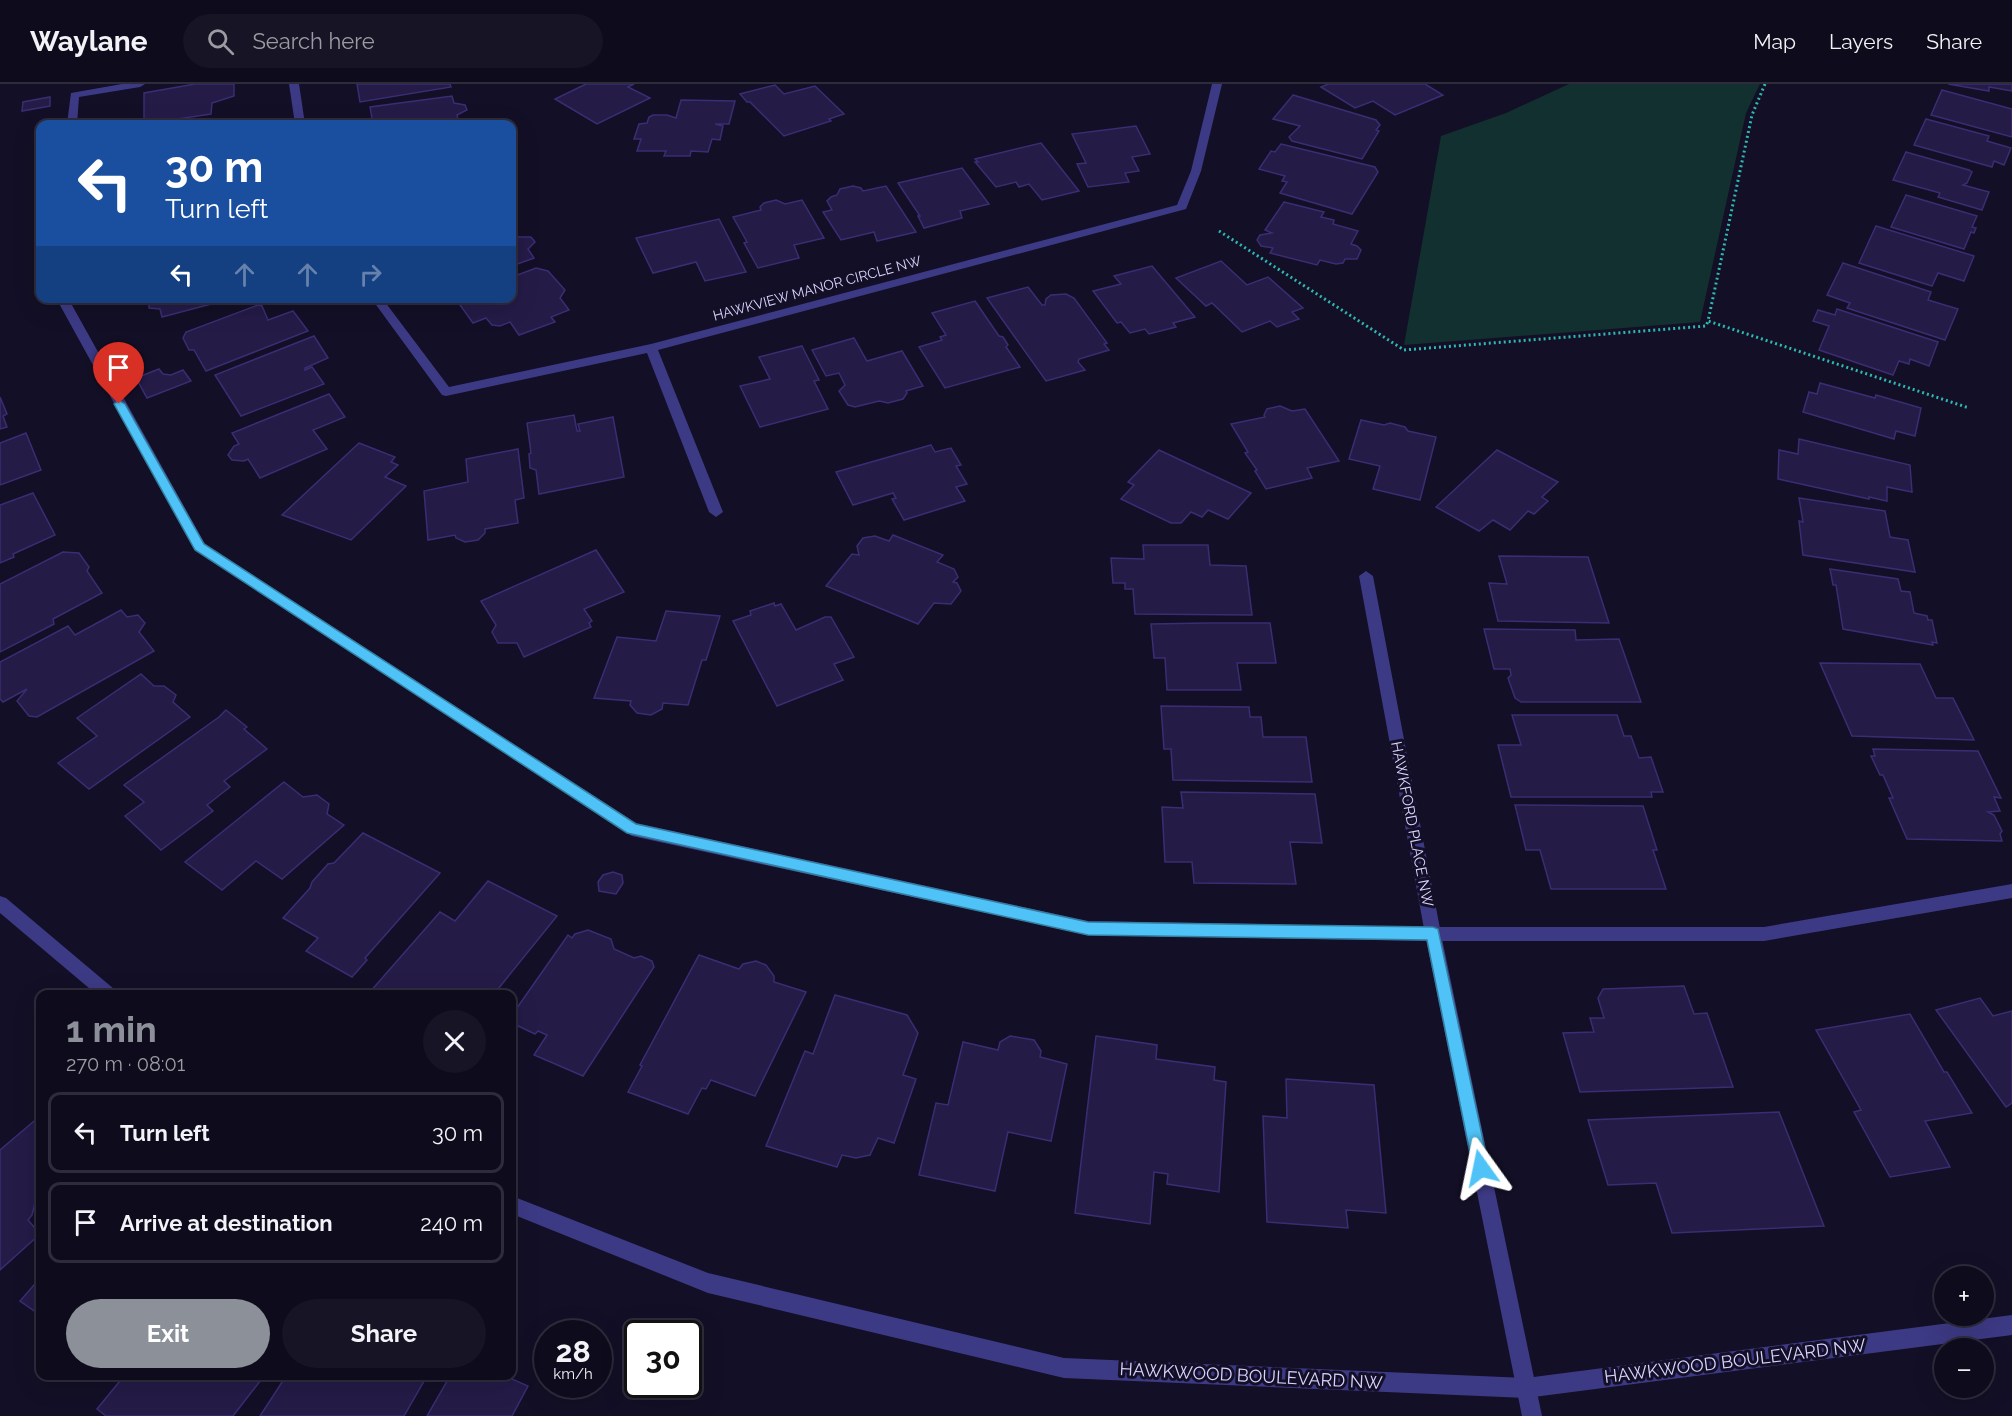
<!DOCTYPE html>
<html lang="en">
<head>
<meta charset="utf-8">
<style>
	body { margin:0; font-family:Raleway,sans-serif; background:#171425; color:#f1f3f6; height:100vh; display:flex; flex-direction:column; font-size:22px; white-space:nowrap }
	* { box-sizing:border-box; margin:0 }
	p { font-size:20px; color:#9b9ba3 }
	.icon { flex:none; width:33px; height:33px; fill:none; stroke:currentColor; stroke-width:2; stroke-linecap:round; stroke-linejoin:round }
	.map { position:relative; flex:1; overflow:hidden }
	.panel { position:absolute; left:36px; top:906px; width:480px; height:390px; display:flex; flex-direction:column; background:#0e0b1c; border-radius:12px; box-shadow:0 6px 24px #0002,0 0 0 2px #2e2b3b }
	.panel>* { flex:none }
	.hud { position:absolute; left:36px; top:36px; width:480px; height:183px; border-radius:12px; box-shadow:0 6px 24px #0002,0 0 0 2px #2e2b3b; background:#1a4fa0; color:#fff; overflow:hidden }
	.tools { position:absolute; left:1934px; top:1182px; display:grid; gap:12px }
	.tools a { display:grid; place-items:center; width:60px; height:60px; border-radius:50%; background:#0e0b1c; box-shadow:0 6px 24px #0002,0 0 0 2px #2e2b3b; font-size:30px }
	.speed { position:absolute; left:534px; top:1236px; display:flex; gap:12px; font-size:30px; font-weight:700; text-align:center }
	.speed>* { display:grid; place-content:center; width:78px; height:78px; border-radius:50%; background:#0e0b1c; box-shadow:0 6px 24px #0002,0 0 0 2px #2e2b3b; line-height:1 }
	.speed small { font-size:15px; font-weight:400 }
	.speed .limit { border:3px solid #111; border-radius:9px; background:#fff; color:#111 }
	.pin { position:absolute; display:grid; place-items:center; width:51px; height:51px; color:#fff; margin:-62px -26px; border-radius:50% 50% 50% 0; rotate:-45deg; box-shadow:0 0 6px #0007 }
	.pin .icon { rotate:45deg }
	.me { position:absolute; width:66px; margin:-33px; rotate:348deg; stroke-linejoin:round; filter:drop-shadow(0 0 4px #0008) }
	.turn { display:flex; align-items:center; gap:21px; height:126px; padding:0 30px; font-size:27px }
	.turn .icon { width:78px; height:78px; stroke-width:2.5 }
	.turn b { display:block; font-size:42px; line-height:51px }
	.lanes { display:flex; align-items:center; height:57px; padding:0 30px; background:#0003; justify-content:center; gap:30px; direction:ltr }
	.lanes .off { opacity:.35 }
	.round { display:grid; place-items:center; flex:none; width:63px; height:63px; border-radius:32px; background:#171425 }
	.headline { display:flex; align-items:center; justify-content:space-between; height:102px; padding:0 30px }
	h1 { font-size:36px; font-weight:700; line-height:45px; color:#8c9099 }
	.action { display:flex; gap:12px; margin-top:auto; padding:12px 30px }
	.action a { flex:1; height:69px; border-radius:36px; background:#8c9099; color:#fff; font-size:24px; font-weight:700; line-height:69px; text-align:center }
	.action a+a { background:#171425; color:#f1f3f6 }
	ul { padding:0; list-style:none }
	li { display:flex; align-items:center; gap:18px; height:81px; margin:0 12px 9px; padding:0 18px; border:3px solid #2e2b3b; border-radius:12px }
	li div { flex:1 }
	li b { display:block; font-size:22px }
	li em { font-style:normal }
	header { display:flex; align-items:center; gap:36px; box-sizing:border-box; height:84px; padding:0 30px; background:#0e0b1c; border-bottom:2px solid #2e2b3b }
	header strong { font-size:28px }
	nav { display:flex; gap:33px; margin-inline-start:auto; font-size:21px }
	.search { width:420px; height:54px; background:#171425; display:flex; align-items:center; gap:15px; box-sizing:border-box; padding:0 21px; border-radius:33px; color:#9b9ba3; font-size:22px }
	.map>svg:first-child { display:block }
	.green { fill:#12302f }
	.building { fill:#241b47; stroke:#3b2d73; stroke-width:1.5 }
	.lines { fill:none; stroke-linecap:round; stroke-linejoin:round }
	.path { stroke:#2fb8b0; stroke-width:3; stroke-dasharray:2 3; stroke-linecap:butt }
	.service { fill:#3d3a85; fill-rule:evenodd }
	.minor { fill:#3d3a85; fill-rule:evenodd }
	.tertiary { fill:#3d3a85; fill-rule:evenodd }
	.route { fill:#4fc3f7; stroke:#337fa1; stroke-width:1.5 }
	.labels { text-anchor:middle; stroke-width:6; stroke-linejoin:round; paint-order:stroke }
	.far-street-label { font-size:14px; fill:#d9d4ff; stroke:#130f26 }
	.street-label { font-size:15px; fill:#d9d4ff; stroke:#130f26 }
	.near-street-label { font-size:18px; fill:#d9d4ff; stroke:#130f26 }
</style>
</head>
<body>
<header>
<strong>Waylane</strong>
<div class="search"><svg class="icon" aria-label="search" viewBox="0 0 24 24"><circle cx="10" cy="10" r="6"/><path d="M15 15l6 6"/></svg>Search here</div>
<nav><a>Map</a><a>Layers</a><a>Share</a></nav>
</header>
<div class="map">
<svg width="2012" height="1332" viewBox="0 0 2012 1332">
	<rect width="100%" height="100%" fill="#130f26"/>
	<path class="green" d="M1569 0H1760L1746 29 1700 238 1404 261 1441 52 1506 29Z"/>
	<g class="building">
		<path d="M195 0H234V12L212 19 211 30 144 40V9Z"/>
		<path d="M357 0H450L451 3 360 18Z"/>
		<path d="M586 0H634L628 3 650 14 597 40 555 15Z"/>
		<path d="M1328 0H1425L1443 11 1395 31 1373 17 1355 24 1321 3Z"/>
		<path d="M1948 0H2012V7L1989 3V7Z"/>
		<path d="M775 1 784 10 815 2 844 30 829 35 831 37 784 52 750 18H747L740 10Z"/>
		<path d="M1942 6 2012 25V53L1931 31Z"/>
		<path d="M1293 11 1376 36 1380 41 1376 46 1379 47 1362 75 1292 57 1289 53 1300 42 1273 35Z"/>
		<path d="M452 12 454 19 465 21 467 26 457 31 459 40H373L370 23Z"/>
		<path d="M50 13V22L22 27 23 18Z"/>
		<path d="M681 16 735 17 729 40H715L723 42 720 56 712 55 708 68 691 67 690 72H664L666 67H637L641 55H634L639 40 647 39 649 33 653 31H667L676 34Z"/>
		<path d="M1926 35 1989 52 1987 57 2011 64 2004 81 1994 77 1992 83 1914 61Z"/>
		<path d="M1136 42 1150 70 1132 73 1139 87 1125 89 1129 98 1088 103 1077 80 1086 79 1072 50Z"/>
		<path d="M1041 59 1079 107 1042 116 1029 100 1019 103 1016 98 996 103 975 78H978L975 75Z"/>
		<path d="M1281 60 1375 83 1378 88 1352 130 1280 109 1287 98 1282 97 1285 92 1259 85 1271 67 1275 68Z"/>
		<path d="M1906 68 1969 86 1972 88 1967 99 1963 101 1989 108 1982 126 1938 113 1940 109 1893 96Z"/>
		<path d="M962 84 989 120 960 127 962 134 924 144 918 132H920L898 99Z"/>
		<path d="M853 102 861 104 863 107 886 102 916 148 877 157 874 148 841 156 823 128 832 126 827 117 831 113 837 111 840 105Z"/>
		<path d="M1906 111 1977 132 1972 143 1976 144 1974 149 1971 148 1964 165 1891 143Z"/>
		<path d="M776 116 785 120 802 116 824 154 794 161 799 174 758 184 744 159 747 158 733 133 761 126 760 123 764 119Z"/>
		<path d="M1284 118 1324 128 1321 133 1334 136 1333 140 1358 147 1351 160 1357 162 1361 166 1357 175H1345L1343 179 1336 180 1320 176 1317 181 1270 169 1273 164 1261 162 1257 156 1260 151 1272 149 1265 146Z"/>
		<path d="M719 135 746 188 705 197 696 178 653 189 636 154Z"/>
		<path d="M1876 142 1974 172 1964 197 1938 189 1932 202 1859 179Z"/>
		<path d="M512 146 517 153H531L535 158 528 165 534 174 512 182Z"/>
		<path d="M1221 177 1247 201 1268 193 1303 224 1292 228 1299 235 1277 243 1270 237 1242 248 1212 219 1206 222 1176 194Z"/>
		<path d="M1843 179 1931 208 1928 216 1958 225 1945 256 1847 224 1850 219 1827 211Z"/>
		<path d="M1152 182 1195 233 1173 239 1176 243 1149 250 1145 245 1130 249 1121 238 1117 239 1093 207 1121 200 1114 192Z"/>
		<path d="M536 184 548 187 565 206 560 214 569 226 551 233 555 238 519 251 510 238 500 242 492 241 486 234 473 239 455 214H512V193Z"/>
		<path d="M1028 203 1042 221H1045L1046 215 1051 211 1066 210 1074 214 1107 259 1104 260 1109 266 1079 275 1078 278 1085 286 1046 297 987 214Z"/>
		<path d="M152 214H234L162 233 160 225 149 224V218Z"/>
		<path d="M975 217 999 252 1003 253 1008 261 1006 263 1020 283 945 304 919 263 942 256 940 253 946 251 932 229Z"/>
		<path d="M258 221 262 222 268 236 293 227 308 247 206 287 194 266H189L183 254 186 248Z"/>
		<path d="M1837 225 1938 258 1929 282 1910 275 1909 280 1899 277 1893 291 1819 266 1829 242 1813 237 1818 226 1835 231Z"/>
		<path d="M314 252 328 274 305 284V286L312 283 324 300 241 332 215 291Z"/>
		<path d="M854 254 867 277 902 267 923 302 906 307 907 309 903 315 888 319 879 317 855 323 848 321 839 307 845 301 839 289 826 292 812 266Z"/>
		<path d="M802 262 819 296 814 297 828 325 760 343 740 302 770 295 759 273Z"/>
		<path d="M159 285 163 290 171 291 183 286 191 297 147 314 136 294Z"/>
		<path d="M1820 299 1875 314 1876 311 1921 324 1915 352 1896 347 1894 355 1803 328 1809 308 1817 310Z"/>
		<path d="M329 310 345 333 313 346 327 365 260 394 248 375 244 377 232 376 228 371 234 362 239 360 232 349Z"/>
		<path d="M0 313 7 330 3 332 7 343 0 345Z"/>
		<path d="M1280 322 1292 327 1305 325 1339 377 1307 384 1312 394 1266 405 1255 387 1257 386 1245 369 1248 368 1231 340 1265 333 1264 331 1267 325Z"/>
		<path d="M574 331 577 347H580L578 340 613 333 624 393 539 410 536 386 530 384 529 370 531 369 527 339Z"/>
		<path d="M1361 336 1384 341 1390 339 1405 343 1408 347 1436 353 1420 416 1373 405 1380 382 1349 375Z"/>
		<path d="M26 349 41 386 0 401V359Z"/>
		<path d="M1799 355 1910 381 1912 408 1887 403V417L1869 413V415L1778 395 1779 366 1798 370Z"/>
		<path d="M359 359 395 373 391 378 398 381 385 393 406 402 351 456 282 431Z"/>
		<path d="M931 361 935 368 951 364 961 381 956 382 967 400 956 403 965 417 904 436 892 415 896 414 893 409 853 421 836 388Z"/>
		<path d="M518 365 524 414 515 416 518 439 485 445V449L478 456 465 458 456 454 455 451 428 456 424 407 468 398 466 375Z"/>
		<path d="M1159 366 1251 409 1228 435 1208 426 1202 433 1191 428 1181 439H1171L1121 415 1134 401 1128 398Z"/>
		<path d="M1497 366 1558 398 1542 413 1548 417 1534 430 1528 427 1510 446 1493 436 1479 447 1436 423Z"/>
		<path d="M33 409 55 451 13 470 14 473 0 479V421Z"/>
		<path d="M1799 414 1885 427 1890 453 1908 456 1915 488 1803 471 1799 437 1803 438Z"/>
		<path d="M893 451 943 471 937 478 954 485 958 493 953 498 957 499 961 507 951 520 934 519 918 540 826 502 852 470 859 471 857 462 863 454 875 452 889 457Z"/>
		<path d="M1143 461H1208L1210 481 1246 482 1252 531 1135 530 1133 505H1125V499H1113L1111 474 1144 475Z"/>
		<path d="M596 466 624 508 584 525 592 537 589 539 591 543 524 573 517 559H498L492 548 496 541 481 517Z"/>
		<path d="M63 468 79 469 89 483 87 487 102 509 53 535 54 540 0 568V500Z"/>
		<path d="M1499 472 1588 473 1609 539 1498 537 1489 499 1507 500Z"/>
		<path d="M1830 485 1898 495 1901 507 1910 508 1914 529 1927 532 1928 536H1932L1937 559 1932 558 1933 561 1843 545 1836 501H1833Z"/>
		<path d="M774 519 775 522 781 520 796 546 825 533H831L854 573 834 580 843 596 777 622 733 537 751 531 750 527Z"/>
		<path d="M121 526 127 533 138 531 145 539 139 548 154 567 37 633 29 632 17 617 27 605 3 618 0 615V578L68 542 75 551Z"/>
		<path d="M666 527 720 532 706 576H702L688 621 663 619 662 625 651 631 637 629 630 621 631 617 594 614 617 553 656 557Z"/>
		<path d="M1208 539H1270L1276 579H1237L1241 606H1167L1165 574H1154L1151 540Z"/>
		<path d="M1484 545 1575 546 1576 556 1619 555 1641 618H1521L1515 614 1508 594 1511 591 1510 585H1494Z"/>
		<path d="M1820 579 1920 580 1936 614H1953L1974 656 1852 652Z"/>
		<path d="M141 590 154 602H164L176 611 173 618 190 633 89 705 58 679 97 652 77 634Z"/>
		<path d="M1161 622 1249 623 1250 633H1261L1263 653H1306L1312 698 1173 696 1171 665H1164Z"/>
		<path d="M226 626 247 643 244 645 267 665 224 697 230 703 207 721 213 727 161 766 125 732 144 718 124 701 219 633Z"/>
		<path d="M1512 631H1617L1624 652H1631L1639 674 1651 673 1663 708H1651L1652 713H1511L1498 661H1521Z"/>
		<path d="M1873 665 1978 667 2001 714 1994 713 2000 727 1988 728 1994 731 2002 747 2000 750 2002 757 1907 755 1889 714H1893L1883 691H1880L1871 672H1875Z"/>
		<path d="M284 698 303 713 317 711 329 720 327 730 344 741 282 795 256 777 222 806 185 778Z"/>
		<path d="M1181 708 1315 710 1322 759 1290 758 1296 800 1194 799 1192 778H1165L1162 723 1183 724Z"/>
		<path d="M1515 721 1643 722 1657 766H1653L1666 805H1551L1540 766H1526Z"/>
		<path d="M363 749 440 789 365 874 367 876 352 893 306 867 318 854 283 834 310 804 312 798 328 780 334 779Z"/>
		<path d="M613 788 622 791 623 799 616 810 599 807 598 798 603 791Z"/>
		<path d="M488 797 557 832 494 910 369 909 440 828 455 837Z"/>
		<path d="M588 846 611 855 614 865 634 874 641 872 652 877 654 883 583 992 534 971 547 951 538 947 535 950 512 939 513 936 512 931 568 851 572 854 575 850Z"/>
		<path d="M699 871 739 885 743 880 756 877 766 881 774 892V898L806 908 755 1012 711 996 706 1005 702 1004 688 1030 628 1008 642 982 640 981Z"/>
		<path d="M1684 902 1694 930 1707 929 1733 1003 1580 1008 1563 949 1594 948 1590 934H1604L1598 914 1603 905Z"/>
		<path d="M835 911 907 931 918 949 903 991 916 995 894 1059 878 1054 870 1071 856 1074 842 1071 837 1083 766 1062 805 967 813 970Z"/>
		<path d="M1980 914 1993 932 2012 927V1019L2006 1023 1936 926Z"/>
		<path d="M1910 930 1944 988H1947L1972 1029 1925 1037 1950 1083 1890 1093 1854 1028 1861 1026 1816 946Z"/>
		<path d="M1010 952 1034 956 1041 967 1040 973 1067 980 1051 1057 1008 1048 995 1107 919 1091 936 1019 948 1021 963 958 998 966 1000 958Z"/>
		<path d="M1096 952 1157 961 1156 975 1215 983 1214 996 1226 998 1219 1108 1167 1100 1168 1090 1154 1088 1150 1140 1075 1129Z"/>
		<path d="M1286 995 1374 1001 1386 1129 1346 1126 1348 1144 1267 1138 1263 1032 1287 1034Z"/>
		<path d="M1779 1028 1824 1142 1672 1149 1656 1099 1608 1101 1588 1036Z"/>
		<path d="M40 1032V1102L35 1107 37 1111 32 1131 28 1136 40 1150 0 1186V1066Z"/>
		<path d="M40 1194V1231L20 1217Z"/>
		<path d="M124 1292H264L233 1332H106L97 1325Z"/>
		<path d="M286 1292H427L404 1332H260Z"/>
		<path d="M450 1292H505L528 1302 512 1332H427Z"/>
	</g>
	<g class="lines">
		<g class="path">
			<path d="M1765 0 1752 31 1708 237 1969 324"/>
			<path d="M1219 147 1404 266 1706 242 1708 237"/>
		</g>
		<g class="service">
			<path d="M122 0H145L140 3 79 13 77 40H67L71 9Z"/>
			<path d="M56 214H68L205 460 636 739 1088 837 1433 843H1764L2012 800V814L1764 857H1433L1088 851 632 752 195 466Z"/>
		</g>
		<g class="minor">
			<path d="M289 0H299L305 40H295Z"/>
			<path d="M1212 0H1222L1201 87 1186 125 658 266 723 428 716 433 709 428 647 269 446 312 442 311 371 214H382L449 303 651 260 1177 121 1191 87Z"/>
			<path d="M1366 487 1373 492 1441 850 1542 1332H1522L1425 850 1359 492Z"/>
		</g>
		<g class="tertiary">
			<path d="M0 812 6 814 114 905 116 910H96L0 829Z"/>
			<path d="M512 1112 708 1189 1064 1274 1526 1294 2012 1231V1251L1526 1314 1064 1294 708 1209 512 1130Z"/>
		</g>
	</g>
	<path class="route" d="M119 316 125 320 204 460 636 740 1088 838 1433 843 1438 845 1489 1084 1487 1090 1481 1092 1475 1090 1473 1084 1427 856 1088 851 627 749 195 466 114 320Z"/>
	<g class="labels">
		<g class="far-street-label">
			<text transform="translate(817 204) rotate(-15)" y="5">HAWKVIEW MANOR CIRCLE NW</text>
		</g>
		<g class="street-label">
			<text transform="translate(1412 740) rotate(79)" y="5">HAWKFORD PLACE NW</text>
		</g>
		<g class="near-street-label">
			<text transform="translate(1735 1277) rotate(-7)" y="6">HAWKWOOD BOULEVARD NW</text>
			<text transform="translate(1251 1292) rotate(3)" y="6">HAWKWOOD BOULEVARD NW</text>
		</g>
	</g>
</svg>
<div class="tools">
<a>+</a>
<a>−</a>
</div>
<div class="speed"><div>28<small>km/h</small></div><div class="limit">30</div></div>
<div class="pin" style="left:119px;top:320px;background:#d93025"><svg class="icon" aria-label="arrive" viewBox="0 0 24 24"><path d="M6 21V4h12l-3 4 3 4H6"/></svg></div>
<svg class="me" style="left:1481px;top:1084px" viewBox="-20 -20 40 40"><path d="M0-17L14 15 0 8-14 15z" fill="#4fc3f7" stroke="#fff" stroke-width="4"/></svg>
<div class="hud">
<div class="turn"><svg class="icon" aria-label="left" viewBox="0 0 24 24"><path d="M17 20v-9H6M10 6l-5 5 5 5"/></svg><div><b>30 m</b>Turn left</div></div>
<div class="lanes"><svg class="icon" aria-label="left" viewBox="0 0 24 24"><path d="M17 20v-9H6M10 6l-5 5 5 5"/></svg><svg class="icon off" aria-label="ahead" viewBox="0 0 24 24"><path d="M12 20V5M6 11l6-6 6 6"/></svg><svg class="icon off" aria-label="ahead" viewBox="0 0 24 24"><path d="M12 20V5M6 11l6-6 6 6"/></svg><svg class="icon off" aria-label="right" viewBox="0 0 24 24"><path d="M7 20v-9h11M14 6l5 5-5 5"/></svg></div>
</div>
<section class="panel">
<div class="headline"><div><h1>1 min</h1><p>270 m · 08:01</p></div><a class="round"><svg class="icon" aria-label="close" viewBox="0 0 24 24"><path d="M6 6l12 12M18 6L6 18"/></svg></a></div>
<ul>
<li><svg class="icon" aria-label="left" viewBox="0 0 24 24"><path d="M17 20v-9H6M10 6l-5 5 5 5"/></svg><div><b>Turn left</b></div><em>30 m</em></li>
<li><svg class="icon" aria-label="arrive" viewBox="0 0 24 24"><path d="M6 21V4h12l-3 4 3 4H6"/></svg><div><b>Arrive at destination</b></div><em>240 m</em></li>
</ul>
<div class="action"><a>Exit</a><a>Share</a></div>
</section>
</div>
</body>
</html>
